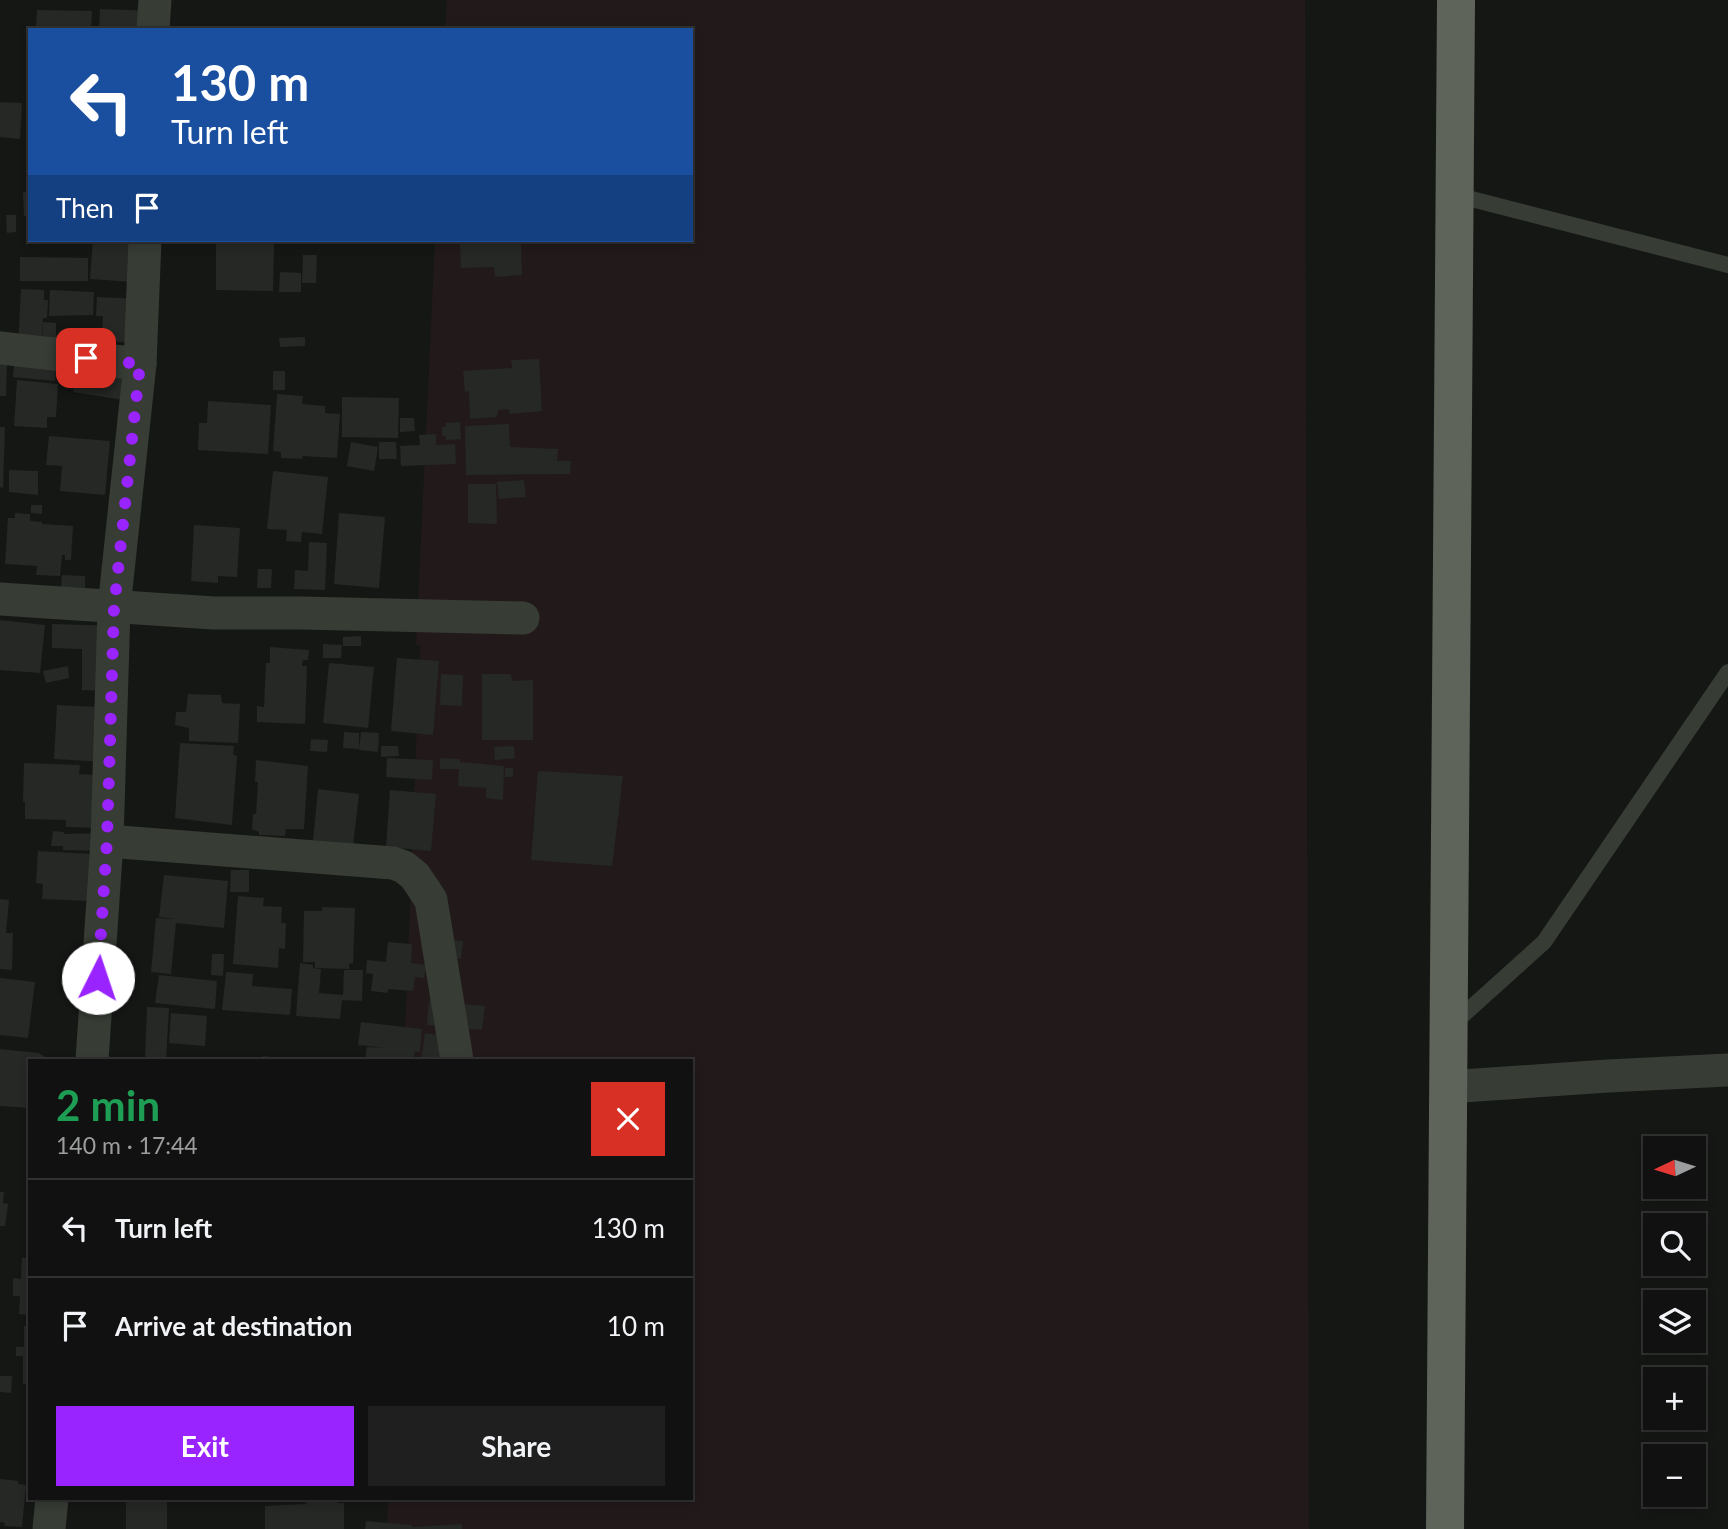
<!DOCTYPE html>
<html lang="en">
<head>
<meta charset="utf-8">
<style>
	body { margin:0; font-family:Lato,sans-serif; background:#1e1f1e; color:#f1f3f6; height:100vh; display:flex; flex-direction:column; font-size:26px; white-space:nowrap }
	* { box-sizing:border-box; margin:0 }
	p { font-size:23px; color:#9c9d9f }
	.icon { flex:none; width:38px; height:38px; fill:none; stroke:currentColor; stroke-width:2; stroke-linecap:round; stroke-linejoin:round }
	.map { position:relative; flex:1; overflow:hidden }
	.panel { position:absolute; left:28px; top:1059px; width:665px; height:441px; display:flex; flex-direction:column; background:#101110; border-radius:0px; box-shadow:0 4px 10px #0003,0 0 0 2px #303130 }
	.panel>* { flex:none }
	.top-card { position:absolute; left:28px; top:28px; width:665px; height:214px; border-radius:0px; box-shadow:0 4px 10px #0003,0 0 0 2px #303130; background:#1a4fa0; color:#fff; overflow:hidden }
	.needle { width:46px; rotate:266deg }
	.buttons { position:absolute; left:1643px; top:1136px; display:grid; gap:14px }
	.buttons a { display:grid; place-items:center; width:63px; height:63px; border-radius:0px; background:#101110; box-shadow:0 4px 10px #0003,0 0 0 2px #303130; font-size:35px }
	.pin { position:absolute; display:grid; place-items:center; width:60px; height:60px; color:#fff; margin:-30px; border-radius:14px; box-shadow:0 4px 10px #0006 }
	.me { position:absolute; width:77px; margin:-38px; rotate:4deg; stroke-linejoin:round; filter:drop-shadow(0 0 5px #0008) }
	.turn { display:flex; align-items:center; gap:24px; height:147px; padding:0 28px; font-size:32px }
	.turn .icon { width:91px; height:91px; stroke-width:2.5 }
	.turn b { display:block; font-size:49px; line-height:60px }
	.then { display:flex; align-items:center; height:66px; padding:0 28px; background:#0003; gap:14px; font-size:26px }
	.round { display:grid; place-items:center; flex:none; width:74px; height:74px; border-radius:0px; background:#1e1f1e }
	.head { display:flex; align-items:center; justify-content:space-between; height:119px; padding:0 28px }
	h1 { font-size:42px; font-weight:700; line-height:52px; color:#1e9e55 }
	.primary-button { display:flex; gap:14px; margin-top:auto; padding:14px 28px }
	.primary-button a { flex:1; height:80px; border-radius:0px; background:#9924ff; color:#fff; font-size:28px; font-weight:700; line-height:80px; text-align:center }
	.primary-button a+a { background:#1e1f1e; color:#f1f3f6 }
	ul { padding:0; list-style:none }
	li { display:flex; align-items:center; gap:21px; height:98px; padding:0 28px; border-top:2px solid #303130 }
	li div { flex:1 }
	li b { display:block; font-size:26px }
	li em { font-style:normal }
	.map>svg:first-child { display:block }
	.green { fill:#221a1a }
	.building { fill:#252824 }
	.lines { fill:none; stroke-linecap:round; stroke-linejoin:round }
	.service { stroke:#373c35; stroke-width:16 }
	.minor { stroke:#373c35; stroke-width:33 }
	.trunk { stroke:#5e6459; stroke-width:38 }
	.route { stroke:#9924ff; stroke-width:12; stroke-dasharray:0 21.6 }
</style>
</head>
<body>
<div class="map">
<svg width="1728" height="1529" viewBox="0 0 1728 1529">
	<rect width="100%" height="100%" fill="#151715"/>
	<path class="green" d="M447 0H1305L1309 1529H387L388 1498H691V1060H404L420 646 416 645 435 240H691V30H445Z"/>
	<g class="building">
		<path d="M100 9 156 11V30H99Z"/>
		<path d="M37 10 92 11 91 30H36Z"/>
		<path d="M0 102 22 103 20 139 0 137Z"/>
		<path d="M30 191V216H24L23 192Z"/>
		<path d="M6 215H16V232L7 233Z"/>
		<path d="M93 240H152L148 283 90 279Z"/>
		<path d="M460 240H521L522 275 495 277 494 267 461 268Z"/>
		<path d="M216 242 274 243 273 291 216 290Z"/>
		<path d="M303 255H317L316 283H302Z"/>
		<path d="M20 257 88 258V281H20Z"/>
		<path d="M280 272 301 273V292H279Z"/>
		<path d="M21 289 44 290V300H48L47 318H43L42 348 18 347Z"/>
		<path d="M50 290 94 292 93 315 49 316Z"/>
		<path d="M97 297 140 299 137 343 102 341 103 316H96Z"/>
		<path d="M43 322 56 323V335H68L67 349H43Z"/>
		<path d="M70 329 94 330 93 351 69 350Z"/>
		<path d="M305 337V346L280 347 279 338Z"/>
		<path d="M15 354 57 358 55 381 13 377Z"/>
		<path d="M0 358H7L6 396H0Z"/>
		<path d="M539 359 542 411 510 414 509 409 498 410 497 417 470 419 469 391 465 392 463 371 512 368 511 360Z"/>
		<path d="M77 364 140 374 136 402 73 392Z"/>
		<rect x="273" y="371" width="12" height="19"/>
		<path d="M17 380 58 384 56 417H47V428L14 426Z"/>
		<path d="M277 394 303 396 302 404 325 406V413L340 414 337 458 303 456 302 459 281 458V452L273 451Z"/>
		<path d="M342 397 399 398 398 438 342 437Z"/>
		<path d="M208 401 271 405 268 454 198 450 199 423H207Z"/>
		<path d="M400 418H414L415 431 400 432Z"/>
		<path d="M460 422 461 439 446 440V436H442V427H446V423Z"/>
		<path d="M509 424 510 447 558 449 557 461H571L570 474 466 475 465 426Z"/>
		<path d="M0 427H5L3 488 0 487Z"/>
		<path d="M436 434V445L455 444 456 464 401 466 400 446 420 445 419 435Z"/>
		<path d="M49 436 110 441 105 495 60 491 62 466 46 465Z"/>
		<path d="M351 442 378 447 374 471 347 466Z"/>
		<path d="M379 442H396L397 459H379Z"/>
		<path d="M9 470 38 471V495L9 492Z"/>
		<path d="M273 471 328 477 322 534 302 532 301 542 286 541 287 530 267 529Z"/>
		<path d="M524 480 526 497 499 499 497 482Z"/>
		<path d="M468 484H496L497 524 468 523Z"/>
		<path d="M31 505H42V514L31 513Z"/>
		<path d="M15 513 30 514V521L42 522V524L73 526 71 560H65V555H62L60 576 36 575 37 566 5 564 8 518H15Z"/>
		<path d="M339 513 385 517 379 588 334 584Z"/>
		<path d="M194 525 240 528 237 577 218 576V583L191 581Z"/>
		<path d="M309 542 327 543 325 590 294 589 295 570 308 571Z"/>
		<path d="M258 569H272L271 588H257Z"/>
		<path d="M62 575 85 576V588L61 587Z"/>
		<path d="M0 620 45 625 40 673 0 670Z"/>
		<path d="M52 624 117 626 115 691 82 690V649L52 648Z"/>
		<path d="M361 636V646H343V637Z"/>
		<path d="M323 644 342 645 341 658H323Z"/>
		<path d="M270 647 309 650 308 660H303L302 666H307L305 724 257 722V706L264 707 266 663H270Z"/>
		<path d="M397 658 439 661 433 735 391 731Z"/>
		<path d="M329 663 374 667 368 728 323 723Z"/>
		<path d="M68 666 69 678 46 683 43 671Z"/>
		<path d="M441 674 463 675 462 706 440 705Z"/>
		<path d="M482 674H511L512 681 533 680V740H482Z"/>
		<path d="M188 694 221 695 222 703 240 704 238 743 189 741V728L175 725 176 712H186Z"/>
		<path d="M57 705 118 708 123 763 54 759Z"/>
		<path d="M344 732 359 733V749L343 748Z"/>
		<path d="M361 732 379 733 378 752 359 750Z"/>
		<path d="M311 739 328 740 327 752 310 751Z"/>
		<path d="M180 743 234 746 233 755 237 756 232 825 175 818Z"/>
		<path d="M381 746H398L399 756 381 757Z"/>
		<path d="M514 746 515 758 495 760 494 747Z"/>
		<path d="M387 758 433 760 432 780 386 777Z"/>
		<path d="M440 758 460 759V762L504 766 503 800 486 798V788L458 786 459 769H440Z"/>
		<path d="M256 760 308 766 304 829H286L285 836 259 835V832L252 829 253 814H256L258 782H255Z"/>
		<path d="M24 763 80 765 79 774 99 775 97 828 66 827V820L25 819V802H23Z"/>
		<rect x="505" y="768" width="8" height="9"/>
		<path d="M538 771 623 776 612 866 531 860Z"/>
		<path d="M318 789 359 794 353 846 313 841Z"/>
		<path d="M390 790 436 794 431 851 386 847Z"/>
		<path d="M53 831 64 832V834L102 833V851L63 850V846H51Z"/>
		<path d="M38 851 113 855 111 902 42 899 43 884 36 883Z"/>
		<path d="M231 870H249V892H230Z"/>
		<path d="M164 875 228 881 224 928 176 923 171 974 151 972 156 918 178 919 159 917Z"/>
		<path d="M238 896 264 898 263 906 282 907 281 923H286L285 949 279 948 278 968 233 964Z"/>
		<path d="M0 899 9 900 6 933H13L12 970 0 969Z"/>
		<path d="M322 907 355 908 353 963 349 964V969L315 968V962H303L304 911H322Z"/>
		<path d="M434 939 463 941 461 959 433 958Z"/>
		<path d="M388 942 412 944 411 963 426 965 424 978 415 977 413 991 388 989V993L371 991 373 974 366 973 367 960 386 962Z"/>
		<path d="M212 954H224L223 976 211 975Z"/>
		<path d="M300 963 313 965V968L321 969 319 993 343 995 344 970H363L362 1001 342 1000 340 1019 296 1016Z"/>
		<path d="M226 972 253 974 252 986 292 989 290 1015 222 1010Z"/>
		<path d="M159 975 217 981 215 1009 155 1003Z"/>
		<path d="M0 978 35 982 28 1038 0 1035Z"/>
		<path d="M429 1001 485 1006 482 1030 427 1025Z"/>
		<path d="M147 1007 169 1008 166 1060H145Z"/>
		<path d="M171 1013 207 1016 205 1046 169 1043Z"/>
		<path d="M361 1022 422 1029 420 1052 415 1051 414 1060H365L367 1047 386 1048 358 1045Z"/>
		<path d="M425 1033 459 1038 456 1060H421Z"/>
		<path d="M0 1049 39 1053 50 1060H30V1108L0 1106Z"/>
		<path d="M263 1056 289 1059 288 1060H263Z"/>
		<path d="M0 1192H4L3 1203 8 1204 5 1226H0Z"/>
		<path d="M22 1258H30V1315L19 1314 20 1296H13V1278L21 1279Z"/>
		<path d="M24 1326H30V1384H23V1356H16V1347H24Z"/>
		<path d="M0 1376H12L11 1393 0 1392Z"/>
		<path d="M0 1479 19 1481 18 1484 26 1485 22 1527 4 1526 5 1523 0 1522Z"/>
		<rect x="126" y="1498" width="41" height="31"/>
		<path d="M306 1498H338V1503H344V1529H265V1506L306 1504Z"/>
		<path d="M366 1521 412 1525V1527L462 1524V1529H365Z"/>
	</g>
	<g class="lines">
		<g class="service">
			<path d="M1456 195 1728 265"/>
			<path d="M1452 1025 1544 942 1728 672"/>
		</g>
		<g class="minor">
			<path d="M153 30 155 0"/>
			<path d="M0 348 140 364"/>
			<path d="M0 599 214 613H301L523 618"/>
			<path d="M107 841 393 863 404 867 415 876 431 900 457 1060"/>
			<path d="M92 1060 107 841 114 608 140 364 145 240"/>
			<path d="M1448 1087 1608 1076 1728 1070"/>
			<path d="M49 1529 52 1498"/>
		</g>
		<path class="trunk" d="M1445 1529 1456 0"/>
	</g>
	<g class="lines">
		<path class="route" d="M86 358 140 364 114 608 107 841 98 978"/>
	</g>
</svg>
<div class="buttons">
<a><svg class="needle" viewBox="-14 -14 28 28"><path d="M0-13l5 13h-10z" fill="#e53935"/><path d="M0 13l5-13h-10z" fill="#9c9d9f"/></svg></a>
<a><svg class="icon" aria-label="search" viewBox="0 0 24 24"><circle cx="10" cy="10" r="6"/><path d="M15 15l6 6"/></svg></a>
<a><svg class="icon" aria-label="layers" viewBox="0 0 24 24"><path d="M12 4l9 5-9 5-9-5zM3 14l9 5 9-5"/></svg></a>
<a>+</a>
<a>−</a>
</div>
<div class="pin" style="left:86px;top:358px;background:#d93025"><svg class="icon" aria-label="arrive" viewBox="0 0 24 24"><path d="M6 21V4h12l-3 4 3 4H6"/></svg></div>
<svg class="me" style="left:98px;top:978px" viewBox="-20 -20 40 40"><circle r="19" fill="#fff"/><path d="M0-13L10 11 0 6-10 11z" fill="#9924ff"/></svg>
<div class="top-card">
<div class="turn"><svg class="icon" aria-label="left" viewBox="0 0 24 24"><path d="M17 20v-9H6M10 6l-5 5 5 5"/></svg><div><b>130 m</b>Turn left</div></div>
<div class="then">Then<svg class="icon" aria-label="arrive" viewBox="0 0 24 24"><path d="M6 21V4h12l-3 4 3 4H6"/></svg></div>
</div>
<section class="panel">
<div class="head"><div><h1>2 min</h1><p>140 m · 17:44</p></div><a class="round" style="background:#d93025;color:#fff"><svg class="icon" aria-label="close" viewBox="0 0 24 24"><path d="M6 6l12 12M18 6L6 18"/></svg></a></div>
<ul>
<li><svg class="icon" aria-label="left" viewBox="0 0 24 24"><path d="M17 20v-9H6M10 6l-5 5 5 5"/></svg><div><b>Turn left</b></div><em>130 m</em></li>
<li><svg class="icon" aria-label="arrive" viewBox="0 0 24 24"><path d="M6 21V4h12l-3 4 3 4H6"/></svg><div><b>Arrive at destination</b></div><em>10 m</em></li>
</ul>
<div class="primary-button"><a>Exit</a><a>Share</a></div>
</section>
</div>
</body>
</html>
